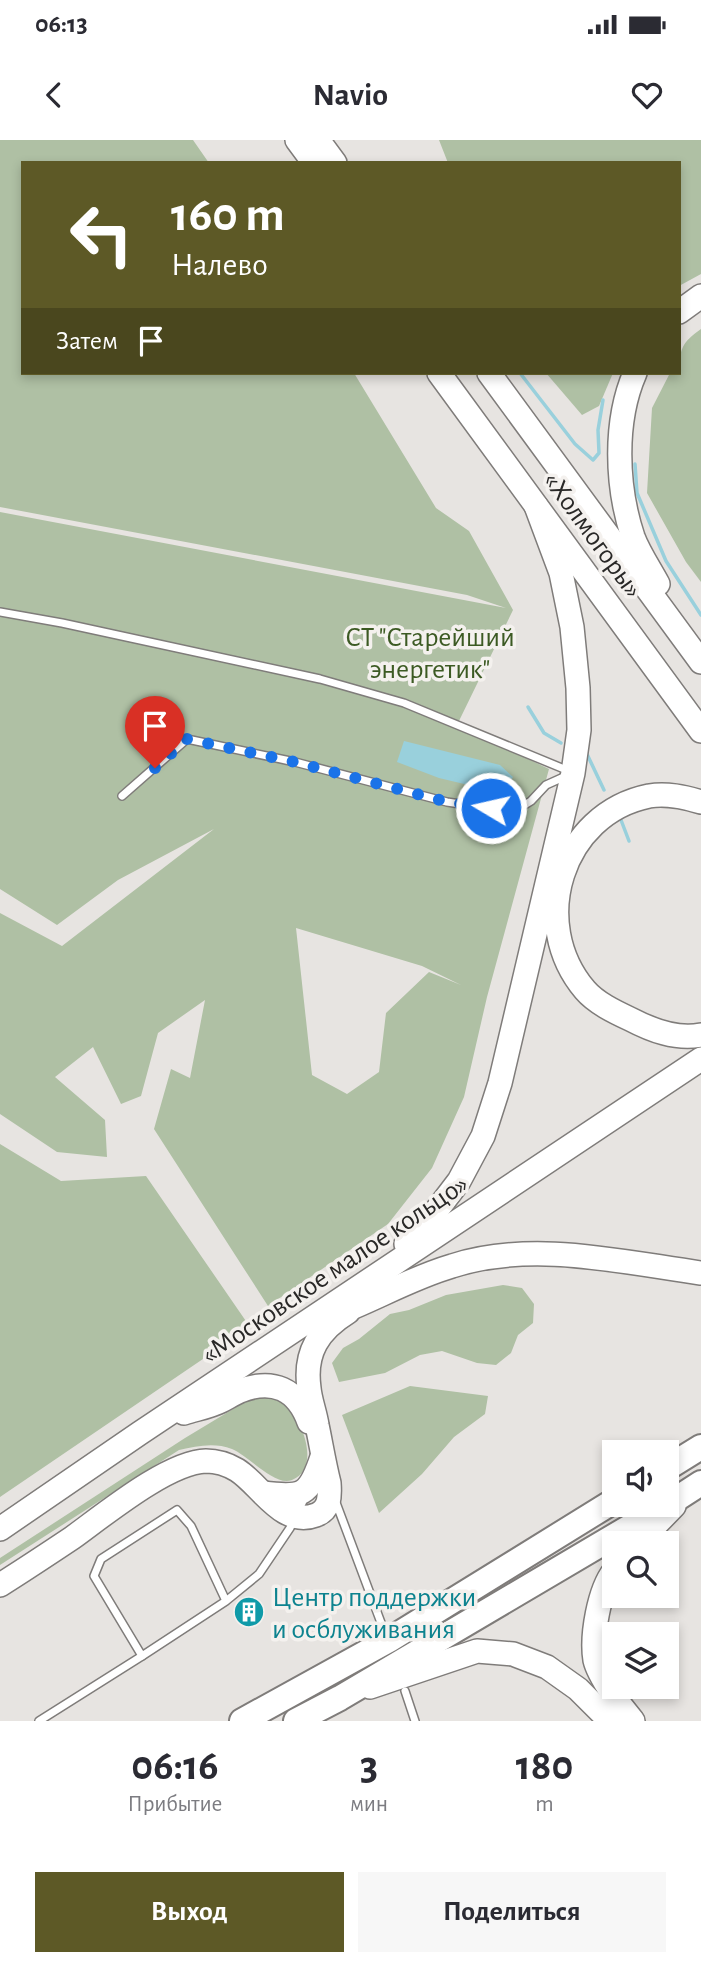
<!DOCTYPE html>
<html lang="ru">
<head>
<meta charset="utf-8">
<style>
	body { margin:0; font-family:"Alegreya Sans",sans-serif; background:#f7f7f7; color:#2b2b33; height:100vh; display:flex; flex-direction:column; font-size:26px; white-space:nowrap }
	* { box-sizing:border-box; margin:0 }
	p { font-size:23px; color:#7c7c81 }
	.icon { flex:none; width:38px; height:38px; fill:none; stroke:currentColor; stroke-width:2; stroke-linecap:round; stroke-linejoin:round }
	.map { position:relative; height:1581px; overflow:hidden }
	.side { display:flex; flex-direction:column; background:#fff; flex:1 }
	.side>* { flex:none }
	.top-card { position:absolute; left:21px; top:21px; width:660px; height:214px; border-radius:0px; box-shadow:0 4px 10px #0003; background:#5d5926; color:#fff; overflow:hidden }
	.buttons { position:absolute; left:602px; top:1300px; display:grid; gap:14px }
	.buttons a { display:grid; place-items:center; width:77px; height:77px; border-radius:0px; background:#fff; box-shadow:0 4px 10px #0003; font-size:35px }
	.pin { position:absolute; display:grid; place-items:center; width:60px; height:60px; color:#fff; margin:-72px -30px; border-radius:50% 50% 50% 0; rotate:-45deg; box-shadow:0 0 7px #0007 }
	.pin .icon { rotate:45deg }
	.me { position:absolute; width:77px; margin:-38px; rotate:279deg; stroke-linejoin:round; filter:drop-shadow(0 0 5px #0008) }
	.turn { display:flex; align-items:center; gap:24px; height:147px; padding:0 35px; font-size:32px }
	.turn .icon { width:91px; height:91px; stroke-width:2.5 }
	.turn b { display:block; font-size:49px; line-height:60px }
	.then { display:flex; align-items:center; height:66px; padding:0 35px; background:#0003; gap:14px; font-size:26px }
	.eta { display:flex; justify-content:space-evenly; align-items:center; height:119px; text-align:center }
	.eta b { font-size:42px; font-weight:700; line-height:49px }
	.button { display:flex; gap:14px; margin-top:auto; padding:14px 35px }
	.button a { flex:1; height:80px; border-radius:0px; background:#5d5926; color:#fff; font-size:28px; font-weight:700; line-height:80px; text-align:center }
	.button a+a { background:#f7f7f7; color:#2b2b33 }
	.status { display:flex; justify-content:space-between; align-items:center; height:49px; padding:0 35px; background:#fff; direction:ltr }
	.status svg { height:19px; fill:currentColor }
	header { display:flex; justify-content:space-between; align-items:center; height:91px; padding:0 35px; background:#fff; font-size:32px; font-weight:700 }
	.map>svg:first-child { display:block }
	.green { fill:#afc0a4; fill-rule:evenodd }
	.water { fill:#99d0dc }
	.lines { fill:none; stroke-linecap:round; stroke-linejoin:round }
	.stream { stroke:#99d0dc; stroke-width:3.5 }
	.service-casing { stroke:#7f7c7a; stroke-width:10 }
	.trunk-casing { stroke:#7f7c7a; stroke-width:26 }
	.motorway-casing { stroke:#7f7c7a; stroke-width:28 }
	.service { stroke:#fff; stroke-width:7 }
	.trunk { stroke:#fff; stroke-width:23 }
	.motorway { stroke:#fff; stroke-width:24 }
	.route { stroke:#1a73e8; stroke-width:12; stroke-dasharray:0 21.6 }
	.labels { text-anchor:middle; stroke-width:7; stroke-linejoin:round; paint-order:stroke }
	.street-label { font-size:28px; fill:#292827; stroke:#f4f1ee }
	.park-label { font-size:28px; fill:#3c5a23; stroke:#f4f1ee }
	.culture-label { font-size:28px; fill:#0d838f; stroke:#f4f1ee; text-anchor:start }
</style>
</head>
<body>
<div class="status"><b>06:13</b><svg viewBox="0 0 49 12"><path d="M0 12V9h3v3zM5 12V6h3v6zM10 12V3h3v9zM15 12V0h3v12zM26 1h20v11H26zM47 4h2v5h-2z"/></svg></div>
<header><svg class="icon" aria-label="back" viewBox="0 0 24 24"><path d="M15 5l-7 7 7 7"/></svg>Navio<svg class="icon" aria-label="heart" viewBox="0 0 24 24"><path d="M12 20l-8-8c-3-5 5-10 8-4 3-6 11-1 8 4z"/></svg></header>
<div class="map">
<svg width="701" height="1581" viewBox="0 0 701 1581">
	<rect width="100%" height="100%" fill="#e7e4e1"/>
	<g class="green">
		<path d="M0 0H193L209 23H23V233H354L436 368 469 391 513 470 457 585 549 629 487 857 464 957 432 1028 388 1084 268 1166 154 989 171 929 190 938 205 860 158 893 141 956 121 964 93 907 55 937 105 980 107 1017 57 1012 0 974V773L62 806 214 689 118 740 57 785 0 749V372L506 468 467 455 0 367ZM296 788 422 826 461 845 429 832 386 873 379 932 347 954 312 935Z"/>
		<path d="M439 0H701V134L679 146V23H448Z"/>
		<path d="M701 189V442L686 422 647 353 652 268 670 233H679C679 210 682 202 701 189Z"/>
		<path d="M546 233H613L599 266 582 275Z"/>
		<path d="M0 1004 61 1041 146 1036 250 1187 0 1357Z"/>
		<path d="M503 1145 522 1148 534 1164 533 1183 518 1195 511 1213 496 1225 477 1223 442 1211 420 1215 385 1233 339 1242 332 1223 343 1208 359 1199 390 1174 409 1170 446 1155Z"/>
		<path d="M410 1246 488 1256 485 1274 454 1297 422 1334 379 1373 342 1275Z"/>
		<path d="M265 1256C275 1259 282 1262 289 1269 304 1284 320 1329 292 1340 275 1347 249 1316 232 1309 214 1302 197 1306 179 1310L0 1425V1418L185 1298 248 1260Z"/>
	</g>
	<path class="water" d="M404 601 500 625 513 637 502 653 439 638 397 622Z"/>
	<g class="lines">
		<g class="stream">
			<path d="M520 233 575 304 593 320 599 313 598 290 603 260"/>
			<path d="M635 324 637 353 666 421 701 475"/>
			<path d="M528 567 544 593 561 603"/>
			<path d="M586 612 604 650"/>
			<path d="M621 680 629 701"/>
		</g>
		<g class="service-casing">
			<g id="service">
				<path d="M0 472 62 483 320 539 404 563 569 631"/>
				<path d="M122 656 187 599 295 622 447 662 513 672 531 661 546 645 566 636"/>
				<path d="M335 1360 383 1488"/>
				<path d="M226 1461 191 1386 177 1370 101 1419 94 1436 142 1516 226 1461 259 1434 290 1388 306 1355"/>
				<path d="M405 1551 415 1581"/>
				<path d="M39 1581 142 1516"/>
			</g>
		</g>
		<g class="trunk-casing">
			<g id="trunk">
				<path d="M297 0 314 23"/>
				<path d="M318 0 335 23"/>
				<path d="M679 172 701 156"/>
				<path d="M439 233 701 591"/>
				<path d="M489 233 701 522"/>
				<path d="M635 233C614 281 616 346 633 397 639 413 650 429 658 444"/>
				<path d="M701 662C684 657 667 653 649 656 561 674 528 783 585 850 596 863 615 872 630 879 651 890 676 900 701 895"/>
				<path d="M406 1104 427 1083 459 1041 483 996 500 943 573 633 579 590 578 548 572 487 561 433 536 366"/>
				<path d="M334 1175C374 1160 411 1138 452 1126 532 1100 621 1122 701 1133"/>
				<path d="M184 1273C196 1269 209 1267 221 1261 227 1258 233 1254 240 1251 273 1238 297 1249 309 1282"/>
				<path d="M263 1353C303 1358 309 1356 322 1317"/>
				<path d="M0 1389 140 1293 701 919"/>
				<path d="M637 1404 674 1366"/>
				<path d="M614 1431C599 1450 591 1496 595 1520 599 1537 622 1568 633 1581"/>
				<path d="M0 1445C24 1430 48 1414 72 1398 104 1375 168 1322 206 1321 217 1321 227 1324 237 1330 261 1345 282 1388 316 1375 330 1370 330 1356 329 1343 324 1323 321 1304 317 1285 315 1272 310 1260 309 1248 304 1212 319 1190 348 1172"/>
				<path d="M370 1547 477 1511 513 1514 547 1527 578 1549 610 1581"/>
			</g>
		</g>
		<g class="motorway-casing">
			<g id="motorway">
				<path d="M667 1328 701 1307"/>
				<path d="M667 1365 701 1343"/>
				<path d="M242 1581 389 1500 614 1361"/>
				<path d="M296 1581 340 1558 667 1365"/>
			</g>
		</g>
		<use href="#service" class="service"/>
		<use href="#trunk" class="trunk"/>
		<use href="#motorway" class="motorway"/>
	</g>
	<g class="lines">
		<path class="route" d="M155 628 187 599 295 622 447 662 491 668"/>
	</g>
	<defs>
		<g id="building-disc" transform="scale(1.575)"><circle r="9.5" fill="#0f9aa8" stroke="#f4f1ee"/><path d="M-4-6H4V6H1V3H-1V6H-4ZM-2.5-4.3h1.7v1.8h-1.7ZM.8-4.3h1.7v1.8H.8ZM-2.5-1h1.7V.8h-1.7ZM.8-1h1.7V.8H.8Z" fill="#fff"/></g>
	</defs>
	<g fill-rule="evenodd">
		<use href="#building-disc" x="249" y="1472"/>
	</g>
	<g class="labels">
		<g class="street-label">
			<text transform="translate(594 394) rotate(54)" y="10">«Холмогоры»</text>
			<text transform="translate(334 1128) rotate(-34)" y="10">«Московское малое кольцо»</text>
		</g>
		<g class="park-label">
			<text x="430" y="506">СТ "Старейший<tspan x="430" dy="32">энергетик"</tspan></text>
		</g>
		<g class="culture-label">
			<text x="272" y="1466">Центр поддержки<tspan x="272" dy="32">и осблуживания</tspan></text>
		</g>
	</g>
</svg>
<div class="buttons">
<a><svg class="icon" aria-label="sound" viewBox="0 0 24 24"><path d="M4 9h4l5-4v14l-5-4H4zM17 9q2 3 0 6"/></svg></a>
<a><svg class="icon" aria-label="search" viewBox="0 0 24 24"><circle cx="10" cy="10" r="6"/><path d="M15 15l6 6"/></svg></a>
<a><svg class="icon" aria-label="layers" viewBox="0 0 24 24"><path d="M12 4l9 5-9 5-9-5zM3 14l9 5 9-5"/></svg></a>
</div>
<div class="pin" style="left:155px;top:628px;background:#d93025"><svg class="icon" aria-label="arrive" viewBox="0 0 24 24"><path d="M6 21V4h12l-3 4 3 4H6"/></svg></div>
<svg class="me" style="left:491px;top:668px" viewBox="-20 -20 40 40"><circle r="17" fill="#1a73e8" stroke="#fff" stroke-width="3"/><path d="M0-11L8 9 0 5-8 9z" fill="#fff"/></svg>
<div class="top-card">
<div class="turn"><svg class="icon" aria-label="left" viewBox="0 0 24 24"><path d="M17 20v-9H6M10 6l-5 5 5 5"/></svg><div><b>160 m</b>Налево</div></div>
<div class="then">Затем<svg class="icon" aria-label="arrive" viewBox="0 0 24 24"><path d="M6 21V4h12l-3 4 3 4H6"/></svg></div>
</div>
</div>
<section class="side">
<div class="eta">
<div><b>06:16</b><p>Прибытие</p></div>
<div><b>3</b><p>мин</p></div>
<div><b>180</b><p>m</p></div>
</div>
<div class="button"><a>Выход</a><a>Поделиться</a></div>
</section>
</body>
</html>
